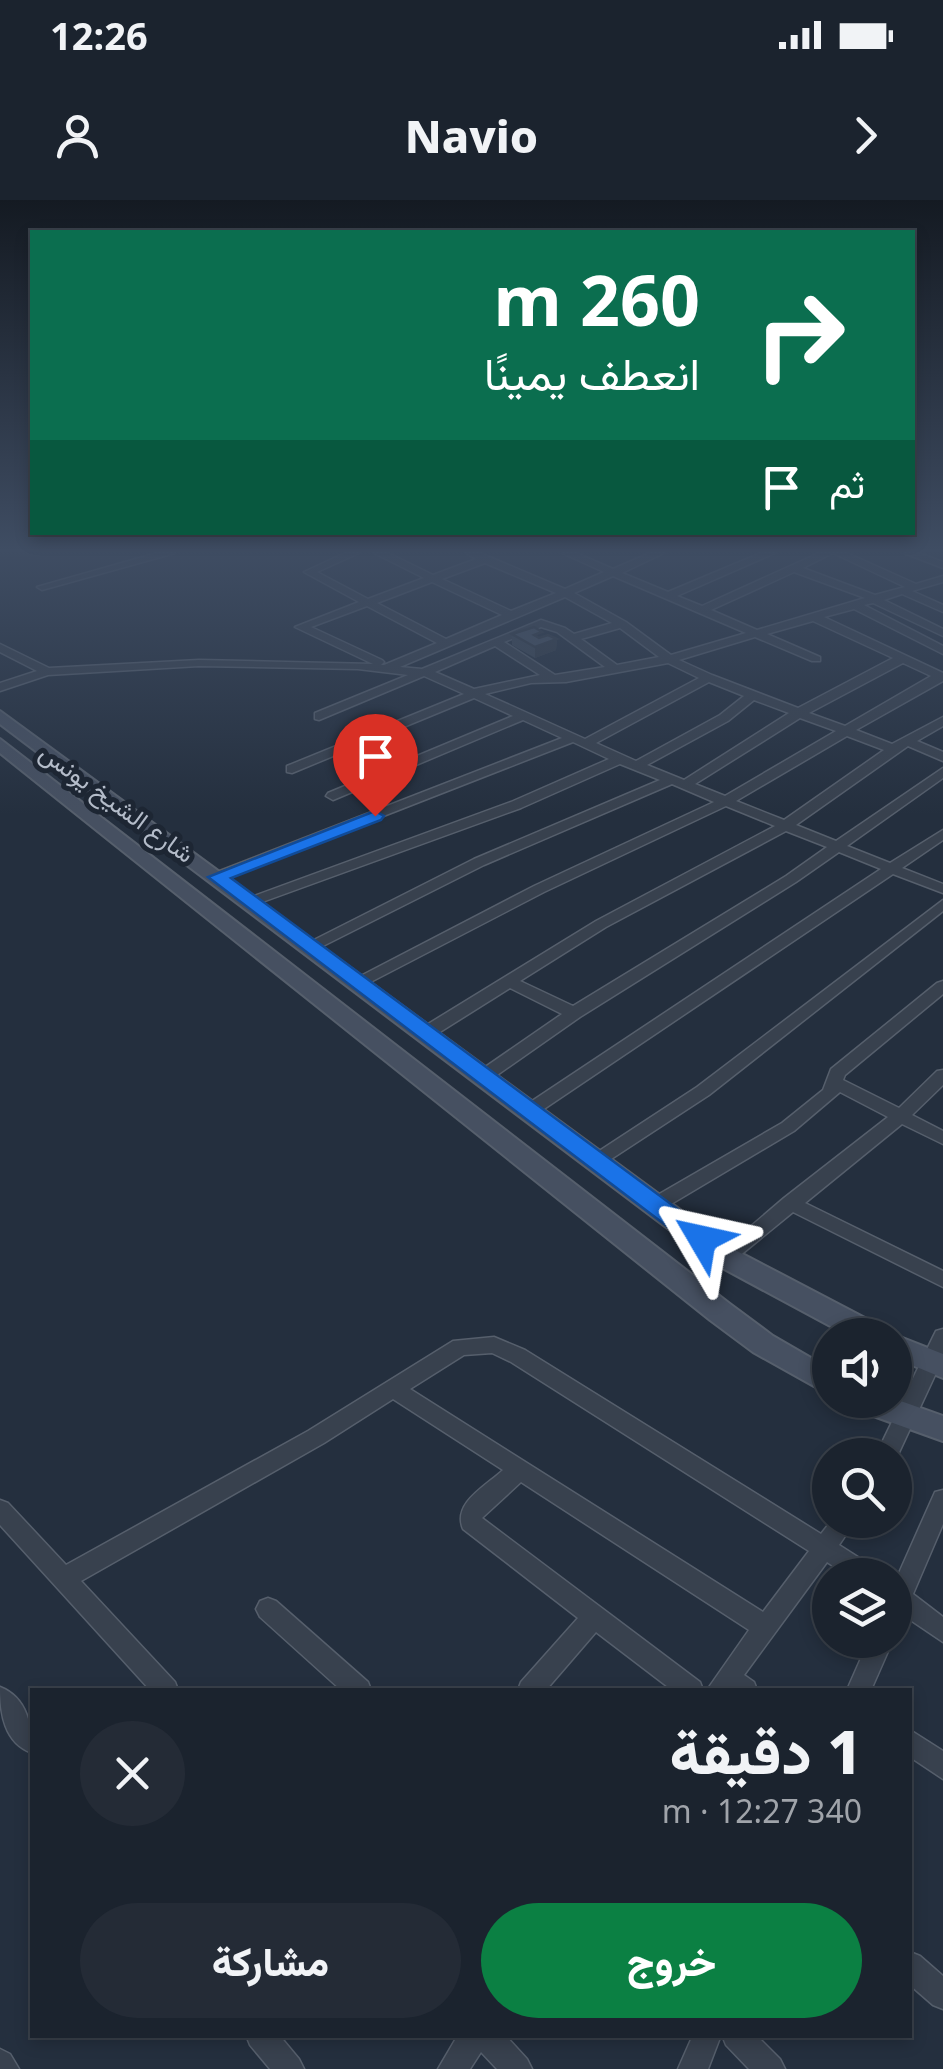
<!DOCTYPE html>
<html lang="ar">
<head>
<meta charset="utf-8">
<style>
	body { margin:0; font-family:"Noto Sans",Vazirmatn,sans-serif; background:#242b36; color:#f1f3f6; direction:rtl; height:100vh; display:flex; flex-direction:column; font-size:38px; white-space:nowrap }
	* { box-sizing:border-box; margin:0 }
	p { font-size:32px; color:#a0a4aa }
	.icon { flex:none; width:55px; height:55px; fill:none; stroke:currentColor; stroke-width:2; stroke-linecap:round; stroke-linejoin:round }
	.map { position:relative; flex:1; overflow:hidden; direction:ltr }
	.panel { position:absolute; left:30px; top:1488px; width:882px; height:350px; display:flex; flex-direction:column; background:#1b232e; border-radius:0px; box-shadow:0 5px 15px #0003,0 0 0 2px #39404a; direction:rtl }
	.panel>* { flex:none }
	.guide { position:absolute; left:30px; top:30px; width:885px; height:305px; border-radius:0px; box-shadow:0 5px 15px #0003,0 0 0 2px #39404a; direction:rtl; background:#0b6e4f; color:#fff; overflow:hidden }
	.controls { position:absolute; left:812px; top:1118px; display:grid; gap:20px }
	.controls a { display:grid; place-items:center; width:100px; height:100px; border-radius:50%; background:#1b232e; box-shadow:0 5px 15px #0003,0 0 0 2px #39404a; font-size:50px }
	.pin { position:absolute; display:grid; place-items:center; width:85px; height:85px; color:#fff; margin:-102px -42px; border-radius:50% 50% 50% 0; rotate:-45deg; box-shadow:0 0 10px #0007 }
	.pin .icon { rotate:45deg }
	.me { position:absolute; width:110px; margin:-55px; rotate:306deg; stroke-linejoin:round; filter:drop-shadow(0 0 8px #0008) }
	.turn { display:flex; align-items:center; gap:35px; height:210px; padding:0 50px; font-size:45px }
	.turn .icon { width:130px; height:130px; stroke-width:2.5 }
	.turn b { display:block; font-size:70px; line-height:85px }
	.then { display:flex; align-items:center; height:95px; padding:0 50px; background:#0003; gap:20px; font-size:38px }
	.round { display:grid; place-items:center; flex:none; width:105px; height:105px; border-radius:52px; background:#242b36 }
	.summary { display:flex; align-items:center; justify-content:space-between; height:170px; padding:0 50px }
	h1 { font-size:60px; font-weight:800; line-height:75px }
	.button { display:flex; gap:20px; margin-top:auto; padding:20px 50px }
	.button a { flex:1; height:115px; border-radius:60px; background:#0b8043; color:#fff; font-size:40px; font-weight:800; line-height:115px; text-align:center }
	.button a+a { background:#242b36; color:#f1f3f6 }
	.status { display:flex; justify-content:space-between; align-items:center; height:70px; padding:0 50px; background:#1b232e; direction:ltr }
	.status svg { height:28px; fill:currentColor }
	header { display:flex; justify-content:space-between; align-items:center; height:130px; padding:0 50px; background:#1b232e; font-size:45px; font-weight:800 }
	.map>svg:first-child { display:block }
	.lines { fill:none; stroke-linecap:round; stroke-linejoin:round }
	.street-casing { stroke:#565f6c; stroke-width:3 }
	.secondary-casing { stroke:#565f6c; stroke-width:4 }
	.street { fill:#38414e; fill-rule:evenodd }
	.secondary { fill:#465061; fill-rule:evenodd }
	.wall { fill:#3b4654 }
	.shaded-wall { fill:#303945 }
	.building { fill:#455162; stroke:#303945; stroke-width:2.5 }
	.route { fill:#1a73e8; stroke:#114b97; stroke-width:2.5 }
	.labels { text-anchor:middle; stroke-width:10; stroke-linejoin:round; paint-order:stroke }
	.street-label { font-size:25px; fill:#b4bcc9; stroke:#1d2633 }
</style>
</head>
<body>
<div class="status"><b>12:26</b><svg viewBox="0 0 49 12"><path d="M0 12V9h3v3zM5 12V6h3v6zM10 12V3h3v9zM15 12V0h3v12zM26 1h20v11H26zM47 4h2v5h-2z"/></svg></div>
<header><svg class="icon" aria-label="forward" viewBox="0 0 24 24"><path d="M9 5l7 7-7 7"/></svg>Navio<svg class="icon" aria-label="person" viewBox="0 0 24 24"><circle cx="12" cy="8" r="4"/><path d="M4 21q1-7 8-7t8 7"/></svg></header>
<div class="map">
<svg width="943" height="1869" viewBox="0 0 943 1869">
	<rect width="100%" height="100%" fill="#242f3e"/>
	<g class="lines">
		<g class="street-casing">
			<g id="street">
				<path d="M157 353H175L42 390 37 387Z"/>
				<path d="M345 353H359L317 372 368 399 424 378 374 353H388L433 375 476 359 466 353H480L565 389 604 372 562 353H576L613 369 650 353H664L622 373 668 392 761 353H775L677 396 702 406 819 353H833L803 368 875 395 905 387 833 353H847L916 384 943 376V382L912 391 943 405V412L902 394 884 400 943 429V436L873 403 864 405 943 446V454L854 409 824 417 943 473V481L856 530 892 544 943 517V526L917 541 943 552V561L908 546 796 625 836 641 943 568V578L847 646 890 663 943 630V640L902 668 943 684V693L893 674 535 915H523L520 911 523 907 881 669 839 652 796 682 580 817 490 880H478L476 876 478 872 562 814 510 788 432 837H420L418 833 420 829 596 721 775 626 726 606 544 692 359 788 353 786 351 783 353 780 534 686 714 602 672 584 484 665 311 752 303 747 306 744 474 659 660 580 620 564 521 608 251 706 244 702 246 699 511 602 609 559 573 542 217 681 212 680V674L562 538 523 520 333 600 326 596 328 593 513 516 474 498 292 573 287 572V566L464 494 424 476 319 520 315 519V513L408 475 358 469 199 466 48 475 0 491V483L37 471 0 452V444L49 468 199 460 373 464 295 427 359 402 304 372ZM485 363 556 393 511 411 442 379ZM794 372 865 398 757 430 711 410ZM613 376 746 433 671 455 626 422 574 393ZM432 382 502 415 446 439 377 403ZM565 397 612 423 574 434 565 428 541 420 422 469 400 467ZM367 406 437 443 384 465H381L384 462 382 460 311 427ZM813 421 893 458 798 508 712 475 679 460 755 437 812 461H820V457L767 434ZM541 427 557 432 605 467 555 475 504 442ZM620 428 659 457 617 465 581 439ZM495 446 540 475 474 489 435 472ZM668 463 699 478 585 539 485 494 531 483 566 482ZM903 463 931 476 845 526 809 513ZM709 482 744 496 720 515 636 561 596 543ZM754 500 789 513 684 580 647 565 728 521ZM800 518 836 531 725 596 695 584ZM847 536 884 550 784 620 736 601ZM786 631 827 647 786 676 573 806 520 781 606 727Z"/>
				<path d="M904 353H919L943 362V368Z"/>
				<path d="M943 700V711L709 895 602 965H590L587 961 590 957 697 887Z"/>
				<path d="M943 781V794L845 875 843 880 899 908 937 871 943 870V885L912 915 943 931V944L902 924 805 1003 943 1071V1087L793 1012 732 1062H718L715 1057 784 998 888 917 840 892 794 931 661 1010H649L646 1005 649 1000 782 923 823 890 831 869 937 783Z"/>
				<path d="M943 1129V1158L895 1261V1255H876L933 1137 936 1131Z"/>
				<path d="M494 1137 525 1150 821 1334 832 1320H856L839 1345 875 1368 878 1375H847L827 1362 744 1475 754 1482 757 1490H707L749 1430 521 1282 482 1318 700 1482 703 1490H672L596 1432 546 1490H518L521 1482 578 1418 463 1329C452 1303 486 1286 503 1270L393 1199 324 1243 81 1381 175 1482 178 1490H150L0 1325V1300L8 1303 66 1365 308 1231 453 1141ZM492 1153 511 1162 809 1351 763 1412 410 1189 464 1155Z"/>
				<path d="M943 1290V1324L913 1394 943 1417V1442L903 1415 895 1419V1382L935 1292Z"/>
				<path d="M268 1398 276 1401 368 1482 371 1490H341L260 1417 256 1409 260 1401Z"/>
				<path d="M869 1440H893L871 1490H847Z"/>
				<path d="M0 1487C28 1498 32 1527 32 1553 4 1543 0 1513 0 1487Z"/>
				<path d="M910 1530 943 1551V1579L910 1557Z"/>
				<path d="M910 1752 920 1756 943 1776V1809L933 1805 910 1785Z"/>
				<path d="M246 1835H279L299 1859 304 1869H270L250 1845Z"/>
				<path d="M458 1835H505L527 1859 532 1869H497L481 1852 470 1869H438Z"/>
				<path d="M693 1835H721L708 1869H678Z"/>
				<path d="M722 1835H756L780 1859 785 1869H749L726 1845Z"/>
				<path d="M0 1849 10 1854 19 1869H0Z"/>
			</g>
		</g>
		<g class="secondary-casing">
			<g id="secondary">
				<path d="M0 511 735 1050 882 1127 886 1135H847L715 1064 0 524Z"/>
				<path d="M0 539 730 1104 773 1136 830 1169V1195L753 1152 710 1120 0 553Z"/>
				<path d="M894 1135H895L943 1154V1178L895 1158Z"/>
				<path d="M895 1199 943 1216V1241L854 1209 850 1200Z"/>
			</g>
		</g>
		<use href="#street" class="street"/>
		<use href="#secondary" class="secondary"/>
	</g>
	<path class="wall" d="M512 434 557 439 556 450 535 458 512 445Z"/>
	<path class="shaded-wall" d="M557 439 556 450 535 458V447Z"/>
	<path class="building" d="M534 427 542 432 534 435 539 438 548 435 557 439 535 447 512 434Z"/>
	<linearGradient id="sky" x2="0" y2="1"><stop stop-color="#141a22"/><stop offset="0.57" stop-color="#3f4d63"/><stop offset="1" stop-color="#3f4d63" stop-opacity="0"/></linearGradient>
	<rect width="943" height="615" fill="url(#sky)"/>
	<path class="route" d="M375 611 384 616 381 620 231 678 710 1033 714 1039 710 1046H693L208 677Z"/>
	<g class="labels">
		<g class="street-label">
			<text transform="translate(117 603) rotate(36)" y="9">شارع الشيخ يونس</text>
		</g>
	</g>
</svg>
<div class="controls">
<a><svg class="icon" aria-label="sound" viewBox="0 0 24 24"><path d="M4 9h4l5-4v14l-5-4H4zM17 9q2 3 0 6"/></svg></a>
<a><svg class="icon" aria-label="search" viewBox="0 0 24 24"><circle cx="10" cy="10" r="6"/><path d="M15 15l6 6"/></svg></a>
<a><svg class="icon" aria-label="layers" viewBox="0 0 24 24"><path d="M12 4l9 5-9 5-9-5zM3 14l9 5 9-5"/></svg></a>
</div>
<div class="pin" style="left:375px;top:616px;background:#d93025"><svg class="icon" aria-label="arrive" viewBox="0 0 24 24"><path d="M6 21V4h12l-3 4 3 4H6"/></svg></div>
<svg class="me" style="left:702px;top:1039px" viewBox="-20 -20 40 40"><path d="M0-17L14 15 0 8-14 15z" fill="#1a73e8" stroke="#fff" stroke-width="4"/></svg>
<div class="guide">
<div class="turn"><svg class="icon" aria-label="right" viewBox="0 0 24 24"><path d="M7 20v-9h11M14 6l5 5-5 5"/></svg><div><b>260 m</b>انعطف يمينًا</div></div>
<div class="then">ثم<svg class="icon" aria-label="arrive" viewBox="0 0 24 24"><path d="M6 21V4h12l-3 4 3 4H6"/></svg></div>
</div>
<section class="panel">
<div class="summary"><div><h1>1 دقيقة</h1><p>340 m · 12:27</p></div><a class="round"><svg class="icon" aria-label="close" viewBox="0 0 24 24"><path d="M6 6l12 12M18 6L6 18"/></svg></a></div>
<div class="button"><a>خروج</a><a>مشاركة</a></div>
</section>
</div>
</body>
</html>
